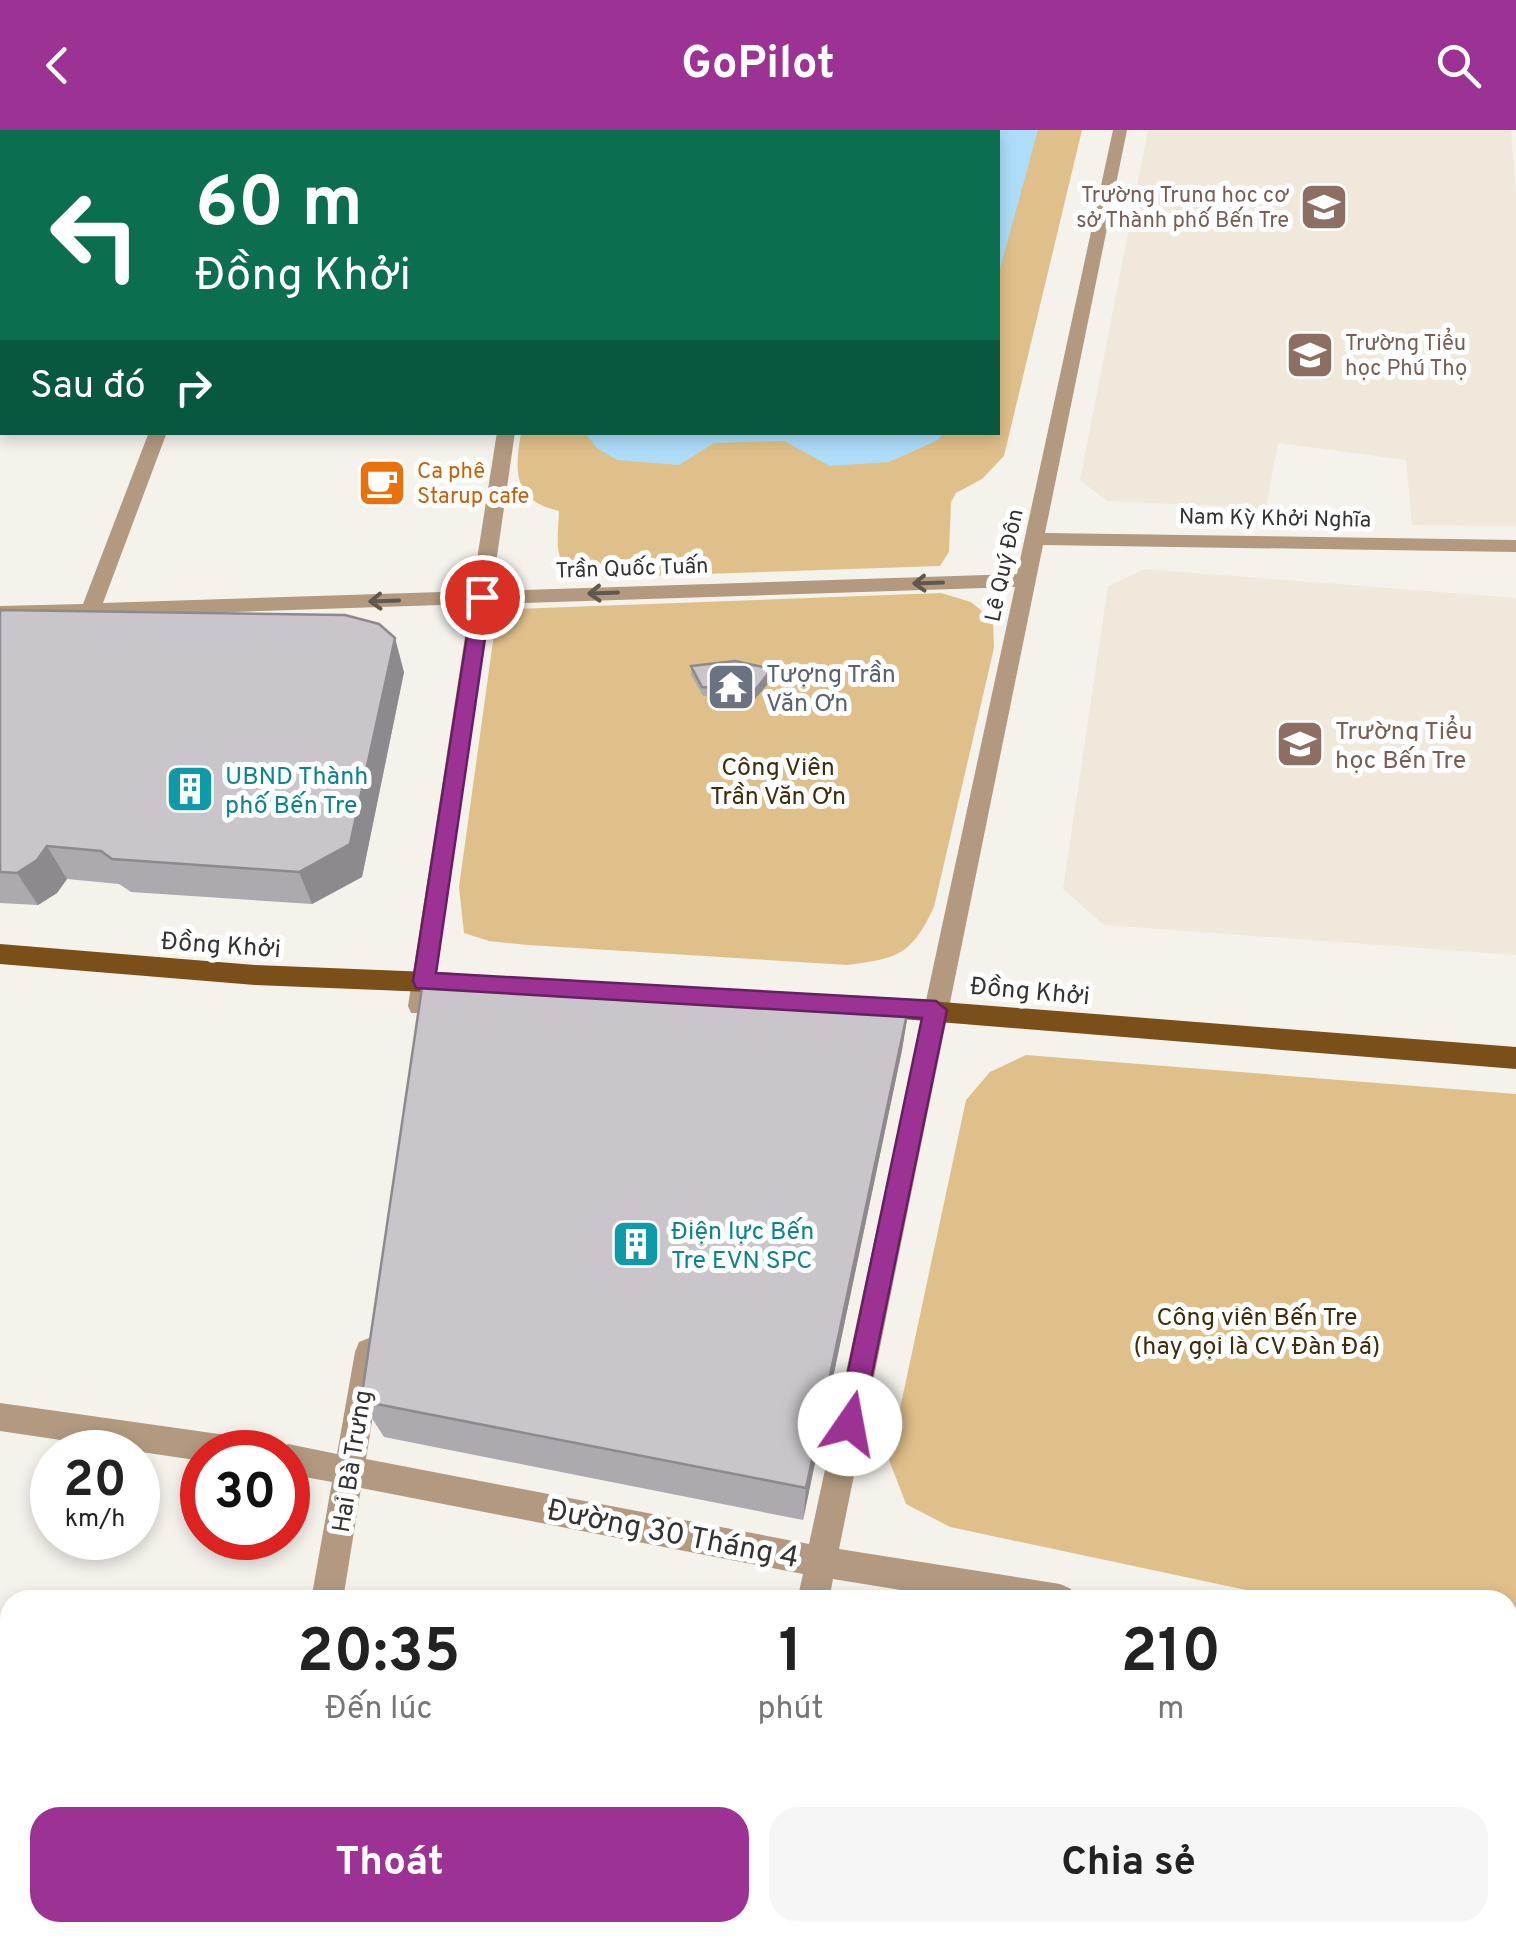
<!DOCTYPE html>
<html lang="vi">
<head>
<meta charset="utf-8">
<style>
	body { margin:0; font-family:Overpass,sans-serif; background:#f6f6f6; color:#222; height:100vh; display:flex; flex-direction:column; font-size:38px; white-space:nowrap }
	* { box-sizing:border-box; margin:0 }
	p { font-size:32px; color:#767676 }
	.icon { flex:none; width:55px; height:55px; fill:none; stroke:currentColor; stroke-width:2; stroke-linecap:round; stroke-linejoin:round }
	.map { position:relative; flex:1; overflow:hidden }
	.drawer { position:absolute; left:0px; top:1460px; width:1518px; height:352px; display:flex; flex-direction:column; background:#fff; border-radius:30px 30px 0 0; box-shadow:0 5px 15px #0003 }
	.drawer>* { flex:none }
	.top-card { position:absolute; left:0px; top:0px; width:1000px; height:305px; box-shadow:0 5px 15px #0003; background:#0b6e4f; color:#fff; overflow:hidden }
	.speed { position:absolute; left:30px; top:1300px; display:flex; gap:20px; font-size:50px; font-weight:700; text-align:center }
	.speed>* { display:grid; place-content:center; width:130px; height:130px; border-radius:50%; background:#fff; box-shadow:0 5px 15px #0003; line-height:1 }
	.speed small { font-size:25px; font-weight:400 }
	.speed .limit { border:15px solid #d22; background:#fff; color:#111 }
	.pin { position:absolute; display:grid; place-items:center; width:85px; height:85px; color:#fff; margin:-42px; border:5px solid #fff; border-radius:50%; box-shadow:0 2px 10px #0007 }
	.me { position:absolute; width:110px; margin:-55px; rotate:12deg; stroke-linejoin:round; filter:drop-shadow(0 0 8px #0008) }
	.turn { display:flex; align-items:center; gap:35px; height:210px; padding:0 30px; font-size:45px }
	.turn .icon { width:130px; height:130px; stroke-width:2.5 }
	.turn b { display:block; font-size:70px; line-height:85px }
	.then { display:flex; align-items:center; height:95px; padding:0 30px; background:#0003; gap:20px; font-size:38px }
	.eta { display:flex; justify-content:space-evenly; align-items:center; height:170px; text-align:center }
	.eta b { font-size:60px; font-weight:700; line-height:70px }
	.button { display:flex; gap:20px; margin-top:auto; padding:20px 30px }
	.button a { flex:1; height:115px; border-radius:30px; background:#9c3294; color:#fff; font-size:40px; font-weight:700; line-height:115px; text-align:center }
	.button a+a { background:#f6f6f6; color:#222 }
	header { display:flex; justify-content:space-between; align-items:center; height:130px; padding:0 30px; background:#9c3294; color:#fff; font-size:45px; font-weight:700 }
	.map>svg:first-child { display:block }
	.built { fill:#efe8db }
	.green { fill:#e0c08a }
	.water { fill:#adddf8 }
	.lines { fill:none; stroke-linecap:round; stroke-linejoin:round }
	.minor { fill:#b29980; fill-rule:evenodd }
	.major { fill:#7a4f1a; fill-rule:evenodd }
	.wall { fill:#ada9ae }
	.shaded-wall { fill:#8d8a8d }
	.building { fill:#c9c5ca; stroke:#8d8a8d; stroke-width:2.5 }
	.oneway { stroke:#61574d }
	.route { fill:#9c3294; stroke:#652060; stroke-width:2.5 }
	.labels { text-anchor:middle; stroke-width:10; stroke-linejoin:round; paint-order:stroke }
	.far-education-label { font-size:22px; fill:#785e54; stroke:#fff; text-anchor:end }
	.far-food-label { font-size:22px; fill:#c56008; stroke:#fff; text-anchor:start }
	.far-street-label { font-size:22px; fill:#353331; stroke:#fff }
	.worship-label { font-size:25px; fill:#5b616d; stroke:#fff; text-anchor:start }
	.education-label { font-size:25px; fill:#785e54; stroke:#fff; text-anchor:start }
	.park-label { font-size:25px; fill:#3e2d0c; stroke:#fff }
	.culture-label { font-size:25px; fill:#0d838f; stroke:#fff; text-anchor:start }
	.street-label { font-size:25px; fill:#353331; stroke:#fff }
	.near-street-label { font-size:30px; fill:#353331; stroke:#fff }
</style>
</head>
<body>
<header><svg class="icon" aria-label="back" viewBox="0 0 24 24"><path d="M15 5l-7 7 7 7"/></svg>GoPilot<svg class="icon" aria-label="search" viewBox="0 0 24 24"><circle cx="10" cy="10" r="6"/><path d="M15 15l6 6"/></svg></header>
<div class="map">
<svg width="1516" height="1812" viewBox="0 0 1516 1812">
	<rect width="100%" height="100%" fill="#f5f2ec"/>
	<g class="built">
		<path d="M1148 0H1511L1516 65V396L1412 395 1406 330 1278 313 1266 378 1107 371 1080 350Z"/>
		<path d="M1145 439 1516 468V825L1104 795 1063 759 1108 456Z"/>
	</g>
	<g class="green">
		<path d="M571 0H1082L1004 326 982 349 956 363 951 372 949 422 940 436 583 448C551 438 558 409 559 381 514 371 514 344 521 303L998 302V2Z"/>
		<path d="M941 463 971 472 993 490 994 518 934 777C911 825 899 828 848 835L528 815 489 811 464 803 459 757 493 511 500 491 515 479Z"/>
		<path d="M1026 925 1516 964V1513L1508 1511V1470H1293L950 1397 906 1374 889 1330 966 970 990 942Z"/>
	</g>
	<g class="water">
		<path d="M613 0H1038L998 146V2Z"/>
		<path d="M585 303H944L938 310 889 332 830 336 784 311 714 313 679 335 617 330 597 318Z"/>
	</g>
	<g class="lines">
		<g class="minor">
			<rect x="159" y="0" width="14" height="2"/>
			<path d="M1113 0H1127L1045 403 1516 410V422L1043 415 839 1419 1060 1454 1071 1459 1076 1470H962L833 1449 829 1470H797L803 1444 361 1358 343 1470H311L332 1352 288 1344V1322H276L288 1314 337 1324 355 1222 359 1212 369 1208 379 1212 383 1222 366 1329 809 1414 1015 457 490 474 432 876 429 883H411L408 876 470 474 0 490V476L83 474 149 302H167L103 473 472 461 497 302H515L492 461 1017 444Z"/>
			<path d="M0 1273 240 1307 251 1312 255 1322H202V1331L0 1301Z"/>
			<path d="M1508 1525 1516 1526V1558L1508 1557Z"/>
			<path d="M246 1802H282L281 1812H245Z"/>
			<path d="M721 1802H757L755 1812H719Z"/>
			<path d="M854 1802H920L924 1812H857Z"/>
		</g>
		<g class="major">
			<path d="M0 814 255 835 454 843 463 846 466 853 463 860 454 863 255 855 0 834Z"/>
			<path d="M878 867 1516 917V939L878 887 869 884 866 877 869 870Z"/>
		</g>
	</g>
	<g class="wall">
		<path d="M0 480 404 542 362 747 312 774 131 762 119 754 67 749 57 763 38 775 0 773Z"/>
		<path d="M691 536 772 539V549L755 569 703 566 691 545Z"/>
		<path d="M910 870 902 920 803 1390 384 1307 361 1271Z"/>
	</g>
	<g class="shaded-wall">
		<path d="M395 508 404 542 362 747 312 774 299 742Z"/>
		<path d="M772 539V549L755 569V560Z"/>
		<path d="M47 716 67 749 57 763 38 775 17 743Z"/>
		<path d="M910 870 902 920 803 1390 806 1358Z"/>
	</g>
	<g class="building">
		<path d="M0 480 345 485 379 494 395 508 350 714 299 742 112 729 101 721 47 716 37 730 17 743 0 742Z"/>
		<path d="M735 531 772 539 755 560 702 557 691 536Z"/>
		<path d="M424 844 910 870 806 1358 361 1271Z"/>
	</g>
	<defs><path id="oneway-shaft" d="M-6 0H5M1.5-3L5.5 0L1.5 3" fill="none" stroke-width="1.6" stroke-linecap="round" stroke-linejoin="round" transform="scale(2.5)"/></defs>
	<g class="oneway">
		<use href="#oneway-shaft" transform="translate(928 453) rotate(178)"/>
		<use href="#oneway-shaft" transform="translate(603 463) rotate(178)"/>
		<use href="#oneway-shaft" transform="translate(384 471) rotate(178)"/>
	</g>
	<path class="route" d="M482 461 491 467 436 843 936 871 947 880 860 1303 850 1307 841 1303 837 1294 922 888 416 858 413 851 473 467Z"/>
	<defs>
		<g id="school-square" transform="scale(2.5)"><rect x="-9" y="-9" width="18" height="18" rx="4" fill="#8d6e63" stroke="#fff"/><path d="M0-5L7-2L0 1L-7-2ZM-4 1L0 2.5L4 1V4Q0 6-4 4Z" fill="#fff"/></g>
		<g id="cafe-square" transform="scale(2.5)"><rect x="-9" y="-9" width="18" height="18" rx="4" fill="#e8710a" stroke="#fff"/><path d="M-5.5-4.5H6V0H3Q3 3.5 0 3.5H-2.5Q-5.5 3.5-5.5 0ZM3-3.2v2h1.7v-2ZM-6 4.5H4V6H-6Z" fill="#fff"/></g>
		<g id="temple-square" transform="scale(2.5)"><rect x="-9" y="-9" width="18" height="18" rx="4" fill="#6b7280" stroke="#fff"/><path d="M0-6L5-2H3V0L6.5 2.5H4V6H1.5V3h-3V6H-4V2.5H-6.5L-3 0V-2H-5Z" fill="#fff"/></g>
		<g id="building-square" transform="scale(2.5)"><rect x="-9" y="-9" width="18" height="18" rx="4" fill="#0f9aa8" stroke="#fff"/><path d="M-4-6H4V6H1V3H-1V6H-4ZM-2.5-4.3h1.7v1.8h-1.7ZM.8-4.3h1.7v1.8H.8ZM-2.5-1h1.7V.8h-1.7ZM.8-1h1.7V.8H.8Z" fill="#fff"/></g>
	</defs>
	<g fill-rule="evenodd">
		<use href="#school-square" x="1324" y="77"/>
		<use href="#school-square" x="1310" y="225"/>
		<use href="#cafe-square" x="382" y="353"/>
		<use href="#temple-square" x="731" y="557"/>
		<use href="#school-square" x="1300" y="614"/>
		<use href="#building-square" x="190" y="659"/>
		<use href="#building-square" x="636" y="1114"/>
	</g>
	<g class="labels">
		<g class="far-education-label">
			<text x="1289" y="72">Trường Trung học cơ<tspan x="1289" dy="25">sở Thành phố Bến Tre</tspan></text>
			<text x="1345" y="220" text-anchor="start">Trường Tiểu<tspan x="1345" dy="25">học Phú Thọ</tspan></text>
		</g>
		<g class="far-food-label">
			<text x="417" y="348">Ca phê<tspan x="417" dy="25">Starup cafe</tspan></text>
		</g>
		<g class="far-street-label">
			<text transform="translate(1275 387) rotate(1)" y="8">Nam Kỳ Khởi Nghĩa</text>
			<text transform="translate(1003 435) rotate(-78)" y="8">Lê Quý Đôn</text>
			<text transform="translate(632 437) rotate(-2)" y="8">Trần Quốc Tuấn</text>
		</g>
		<g class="worship-label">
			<text x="766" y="552">Tượng Trần<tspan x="766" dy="29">Văn Ơn</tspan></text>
		</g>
		<g class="education-label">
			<text x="1335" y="609">Trường Tiểu<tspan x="1335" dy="29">học Bến Tre</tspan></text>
		</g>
		<g class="park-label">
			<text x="778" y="645">Công Viên<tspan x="778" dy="29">Trần Văn Ơn</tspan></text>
			<text x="1257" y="1195">Công viên Bến Tre<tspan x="1257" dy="29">(hay gọi là CV Đàn Đá)</tspan></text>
		</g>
		<g class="culture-label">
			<text x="225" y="654">UBND Thành<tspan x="225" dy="29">phố Bến Tre</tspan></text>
			<text x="671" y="1109">Điện lực Bến<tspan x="671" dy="29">Tre EVN SPC</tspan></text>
		</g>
		<g class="street-label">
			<text transform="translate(221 814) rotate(4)" y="9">Đồng Khởi</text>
			<text transform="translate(1030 860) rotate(5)" y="9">Đồng Khởi</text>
			<text transform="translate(351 1331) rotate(-81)" y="9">Hai Bà Trưng</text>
		</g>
		<g class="near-street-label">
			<text transform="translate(673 1403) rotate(11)" y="10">Đường 30 Tháng 4</text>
		</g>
	</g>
</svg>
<div class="speed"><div>20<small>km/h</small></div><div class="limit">30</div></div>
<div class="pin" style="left:482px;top:467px;background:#d93025"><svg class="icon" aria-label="arrive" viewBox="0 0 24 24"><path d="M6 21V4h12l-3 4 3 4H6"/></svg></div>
<svg class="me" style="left:850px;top:1294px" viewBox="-20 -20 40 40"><circle r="19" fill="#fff"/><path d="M0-13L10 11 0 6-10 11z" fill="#9c3294"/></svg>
<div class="top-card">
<div class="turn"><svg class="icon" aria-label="left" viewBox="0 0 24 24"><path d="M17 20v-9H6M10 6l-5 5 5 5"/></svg><div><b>60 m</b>Đồng Khởi</div></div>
<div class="then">Sau đó<svg class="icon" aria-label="right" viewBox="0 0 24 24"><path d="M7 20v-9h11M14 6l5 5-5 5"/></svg></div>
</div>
<section class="drawer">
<div class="eta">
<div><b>20:35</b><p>Đến lúc</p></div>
<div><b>1</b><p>phút</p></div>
<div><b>210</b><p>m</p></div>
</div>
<div class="button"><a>Thoát</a><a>Chia sẻ</a></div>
</section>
</div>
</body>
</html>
